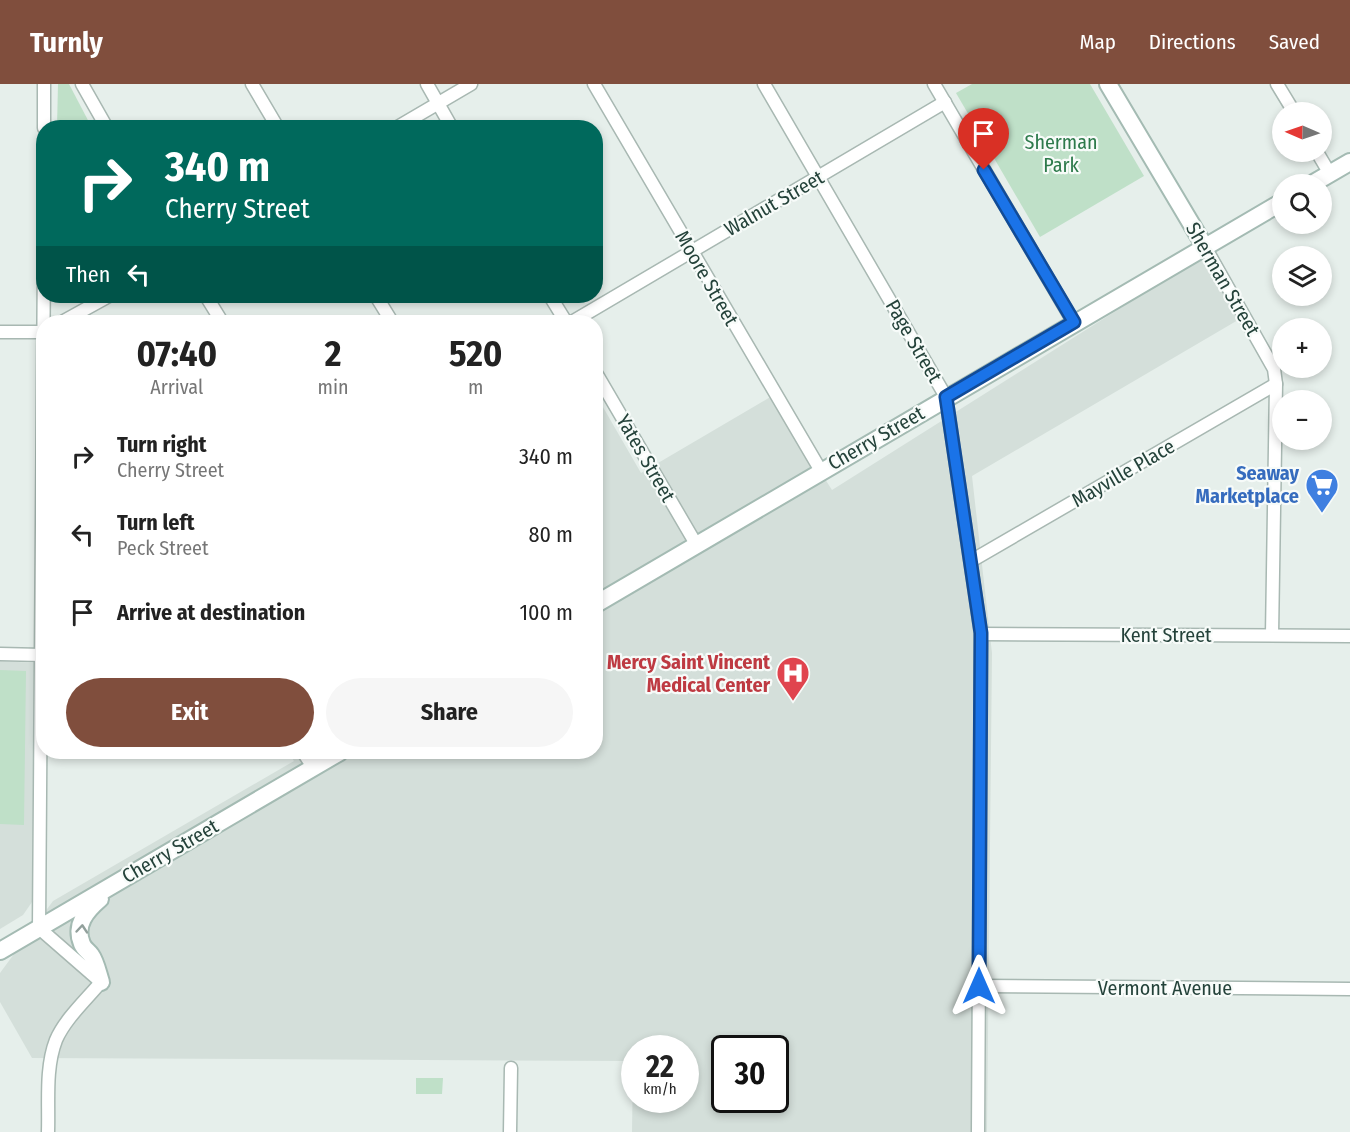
<!DOCTYPE html>
<html lang="en">
<head>
<meta charset="utf-8">
<style>
	body { margin:0; font-family:"Fira Sans Condensed",sans-serif; background:#f6f6f6; color:#222; height:100vh; display:flex; flex-direction:column; font-size:22px; white-space:nowrap }
	* { box-sizing:border-box; margin:0 }
	p { font-size:20px; color:#767676 }
	.icon { flex:none; width:33px; height:33px; fill:none; stroke:currentColor; stroke-width:2; stroke-linecap:round; stroke-linejoin:round }
	.map { position:relative; flex:1; overflow:hidden }
	.sheet { position:absolute; left:36px; top:231px; width:567px; height:444px; display:flex; flex-direction:column; background:#fff; border-radius:24px; box-shadow:0 3px 9px #0003 }
	.sheet>* { flex:none }
	.hud { position:absolute; left:36px; top:36px; width:567px; height:183px; border-radius:24px; box-shadow:0 3px 9px #0003; background:#00695c; color:#fff; overflow:hidden }
	.needle { width:39px; rotate:272deg }
	.controls { position:absolute; left:1272px; top:18px; display:grid; gap:12px }
	.controls a { display:grid; place-items:center; width:60px; height:60px; border-radius:50%; background:#fff; box-shadow:0 3px 9px #0003; font-size:30px }
	.speed { position:absolute; left:621px; top:951px; display:flex; gap:12px; font-size:30px; font-weight:700; text-align:center }
	.speed>* { display:grid; place-content:center; width:78px; height:78px; border-radius:50%; background:#fff; box-shadow:0 3px 9px #0003; line-height:1 }
	.speed small { font-size:15px; font-weight:400 }
	.speed .limit { border:3px solid #111; border-radius:9px; background:#fff; color:#111 }
	.pin { position:absolute; display:grid; place-items:center; width:51px; height:51px; color:#fff; margin:-62px -26px; border-radius:50% 50% 50% 0; rotate:-45deg; box-shadow:0 0 6px #0007 }
	.pin .icon { rotate:45deg }
	.me { position:absolute; width:66px; margin:-33px; rotate:0deg; stroke-linejoin:round; filter:drop-shadow(0 0 4px #0008) }
	.turn { display:flex; align-items:center; gap:21px; height:126px; padding:0 30px; font-size:27px }
	.turn .icon { width:78px; height:78px; stroke-width:2.5 }
	.turn b { display:block; font-size:42px; line-height:51px }
	.then { display:flex; align-items:center; height:57px; padding:0 30px; background:#0003; gap:12px; font-size:22px }
	.eta { display:flex; justify-content:space-evenly; align-items:center; height:102px; text-align:center }
	.eta b { font-size:36px; font-weight:700; line-height:42px }
	.button { display:flex; gap:12px; margin-top:auto; padding:12px 30px }
	.button a { flex:1; height:69px; border-radius:36px; background:#804e3d; color:#fff; font-size:24px; font-weight:700; line-height:69px; text-align:center }
	.button a+a { background:#f6f6f6; color:#222 }
	ul { padding:0; list-style:none }
	li { display:flex; align-items:center; gap:18px; height:78px; padding:0 30px }
	li div { flex:1 }
	li b { display:block; font-size:22px }
	li em { font-style:normal }
	header { display:flex; align-items:center; gap:36px; box-sizing:border-box; height:84px; padding:0 30px; background:#804e3d; color:#fff }
	header strong { font-size:28px }
	nav { display:flex; gap:33px; margin-inline-start:auto; font-size:21px }
	.map>svg:first-child { display:block }
	.built { fill:#d4dfda; fill-rule:evenodd }
	.green { fill:#bfe0c8 }
	.lines { fill:none; stroke-linecap:round; stroke-linejoin:round }
	.street-casing { stroke:#a8b8b2; stroke-width:15 }
	.secondary-casing { stroke:#a4bbb3; stroke-width:20 }
	.street { stroke:#fff; stroke-width:12 }
	.secondary { stroke:#fff; stroke-width:16 }
	.oneway { stroke:#92a09c }
	.route-casing { stroke:#114b97; stroke-width:15 }
	.route { stroke:#1a73e8; stroke-width:10 }
	.labels { text-anchor:middle; stroke-width:4.5; stroke-linejoin:round; paint-order:stroke }
	.park-label { font-size:20px; fill:#2d7a4b; stroke:#f7fbf9 }
	.street-label { font-size:20px; fill:#24423a; stroke:#f7fbf9 }
	.shop-label { font-size:20px; font-weight:bold; fill:#366cbe; stroke:#f7fbf9; text-anchor:end }
	.health-label { font-size:20px; font-weight:bold; fill:#be3a42; stroke:#f7fbf9; text-anchor:end }
</style>
</head>
<body>
<header>
<strong>Turnly</strong>
<nav><a>Map</a><a>Directions</a><a>Saved</a></nav>
</header>
<div class="map">
<svg width="1350" height="1048" viewBox="0 0 1350 1048">
	<rect width="100%" height="100%" fill="#e6efeb"/>
	<g class="built">
		<path d="M1214 165 1250 229 972 392 992 569 987 1048H632L633 977 32 974 0 918V889L53 817 294 677 288 668H596V311L641 389 772 312 832 406ZM634 964H686V1016H634ZM724 964H776V1016H724Z"/>
		<path d="M0 577 35 579 32 818 23 831 0 845Z"/>
	</g>
	<g class="green">
		<path d="M58 0H69L91 42 57 43Z"/>
		<path d="M972 0H1090L1144 92 1040 153 956 9Z"/>
		<path d="M0 586 26 587 24 741 0 740Z"/>
		<path d="M416 994H443L442 1010H416Z"/>
	</g>
	<g class="lines">
		<g class="street-casing">
			<g id="street">
				<path d="M82 0 107 44"/>
				<path d="M252 0 278 44"/>
				<path d="M427 0 452 44"/>
				<path d="M594 0 821 387"/>
				<path d="M764 0 946 313 981 550 978 1048"/>
				<path d="M934 0 1074 239"/>
				<path d="M1277 0 1294 28"/>
				<path d="M44 44V0"/>
				<path d="M396 44 471 0"/>
				<path d="M1317 68 1330 90"/>
				<path d="M1205 163 1274 285 1276 300 1272 551"/>
				<path d="M44 170 39 844 101 898C86 916 65 935 56 956 45 984 49 1019 48 1048"/>
				<path d="M206 212 222 238"/>
				<path d="M376 212 392 238"/>
				<path d="M550 212 566 238"/>
				<path d="M62 238 109 212"/>
				<path d="M572 238 945 18"/>
				<path d="M0 248H44"/>
				<path d="M596 289 696 460"/>
				<path d="M971 477 1276 300"/>
				<path d="M981 550 1350 552"/>
				<path d="M0 570 42 571"/>
				<path d="M303 668 313 683"/>
				<path d="M979 902 1350 905"/>
				<path d="M510 1048 511 984"/>
			</g>
		</g>
		<g class="secondary-casing">
			<g id="secondary">
				<path d="M1108 0 1205 163"/>
				<path d="M1312 100 1350 78"/>
				<path d="M596 520 1282 118"/>
				<path d="M100 815C86 827 74 841 82 860 84 865 88 867 91 871 96 878 98 889 101 898"/>
				<path d="M0 867 340 668"/>
			</g>
		</g>
		<use href="#street" class="street"/>
		<use href="#secondary" class="secondary"/>
	</g>
	<defs><path id="oneway-chevron" d="M-2-3.5L2.5 0L-2 3.5" fill="none" stroke-width="1.6" stroke-linecap="round" stroke-linejoin="round" transform="scale(1.5)"/></defs>
	<use class="oneway" href="#oneway-chevron" transform="translate(82 845) rotate(-85)"/>
	<g class="lines">
		<g class="route-casing">
			<path id="route" d="M979 902 981 549 946 313 1074 238 984 86"/>
		</g>
		<use href="#route" class="route"/>
	</g>
	<defs>
		<g id="supermarket-pin" transform="scale(1.725)"><path d="M0 17L-7.5 6A9.5 9.5 0 1 1 7.5 6Z" fill="#3f7fe0" stroke="#f7fbf9"/><path d="M-6-5.5h2.5l.6 2H6L4.5 2H-2.5L-4.4-4H-6ZM-1.5 3.2a1.3 1.3 0 1 0 .1 0ZM3 3.2a1.3 1.3 0 1 0 .1 0Z" fill="#fff"/></g>
		<g id="hospital-pin" transform="scale(1.725)"><path d="M0 17L-7.5 6A9.5 9.5 0 1 1 7.5 6Z" fill="#e0444e" stroke="#f7fbf9"/><path d="M-5-5h3v3.5h4V-5h3V5h-3V1.5h-4V5h-3Z" fill="#fff"/></g>
	</defs>
	<g fill-rule="evenodd">
		<use href="#supermarket-pin" x="1322" y="401"/>
		<use href="#hospital-pin" x="793" y="589"/>
	</g>
	<g class="labels">
		<g class="park-label">
			<text x="1061" y="65">Sherman<tspan x="1061" dy="23">Park</tspan></text>
		</g>
		<g class="street-label">
			<text transform="translate(774 119) rotate(-30)" y="7">Walnut Street</text>
			<text transform="translate(707 194) rotate(60)" y="7">Moore Street</text>
			<text transform="translate(1223 195) rotate(60)" y="7">Sherman Street</text>
			<text transform="translate(914 257) rotate(60)" y="7">Page Street</text>
			<text transform="translate(876 354) rotate(-30)" y="7">Cherry Street</text>
			<text transform="translate(646 374) rotate(60)" y="7">Yates Street</text>
			<text transform="translate(1123 389) rotate(-30)" y="7">Mayville Place</text>
			<text x="1166" y="558">Kent Street</text>
			<text transform="translate(170 767) rotate(-30)" y="7">Cherry Street</text>
			<text x="1165" y="911">Vermont Avenue</text>
		</g>
		<g class="shop-label">
			<text x="1299" y="396">Seaway<tspan x="1299" dy="23">Marketplace</tspan></text>
		</g>
		<g class="health-label">
			<text x="770" y="585">Mercy Saint Vincent<tspan x="770" dy="23">Medical Center</tspan></text>
		</g>
	</g>
</svg>
<div class="controls">
<a><svg class="needle" viewBox="-14 -14 28 28"><path d="M0-13l5 13h-10z" fill="#e53935"/><path d="M0 13l5-13h-10z" fill="#767676"/></svg></a>
<a><svg class="icon" aria-label="search" viewBox="0 0 24 24"><circle cx="10" cy="10" r="6"/><path d="M15 15l6 6"/></svg></a>
<a><svg class="icon" aria-label="layers" viewBox="0 0 24 24"><path d="M12 4l9 5-9 5-9-5zM3 14l9 5 9-5"/></svg></a>
<a>+</a>
<a>−</a>
</div>
<div class="speed"><div>22<small>km/h</small></div><div class="limit">30</div></div>
<div class="pin" style="left:984px;top:86px;background:#d93025"><svg class="icon" aria-label="arrive" viewBox="0 0 24 24"><path d="M6 21V4h12l-3 4 3 4H6"/></svg></div>
<svg class="me" style="left:979px;top:902px" viewBox="-20 -20 40 40"><path d="M0-17L14 15 0 8-14 15z" fill="#1a73e8" stroke="#fff" stroke-width="4"/></svg>
<div class="hud">
<div class="turn"><svg class="icon" aria-label="right" viewBox="0 0 24 24"><path d="M7 20v-9h11M14 6l5 5-5 5"/></svg><div><b>340 m</b>Cherry Street</div></div>
<div class="then">Then<svg class="icon" aria-label="left" viewBox="0 0 24 24"><path d="M17 20v-9H6M10 6l-5 5 5 5"/></svg></div>
</div>
<section class="sheet">
<div class="eta">
<div><b>07:40</b><p>Arrival</p></div>
<div><b>2</b><p>min</p></div>
<div><b>520</b><p>m</p></div>
</div>
<ul>
<li><svg class="icon" aria-label="right" viewBox="0 0 24 24"><path d="M7 20v-9h11M14 6l5 5-5 5"/></svg><div><b>Turn right</b><p>Cherry Street</p></div><em>340 m</em></li>
<li><svg class="icon" aria-label="left" viewBox="0 0 24 24"><path d="M17 20v-9H6M10 6l-5 5 5 5"/></svg><div><b>Turn left</b><p>Peck Street</p></div><em>80 m</em></li>
<li><svg class="icon" aria-label="arrive" viewBox="0 0 24 24"><path d="M6 21V4h12l-3 4 3 4H6"/></svg><div><b>Arrive at destination</b></div><em>100 m</em></li>
</ul>
<div class="button"><a>Exit</a><a>Share</a></div>
</section>
</div>
</body>
</html>
